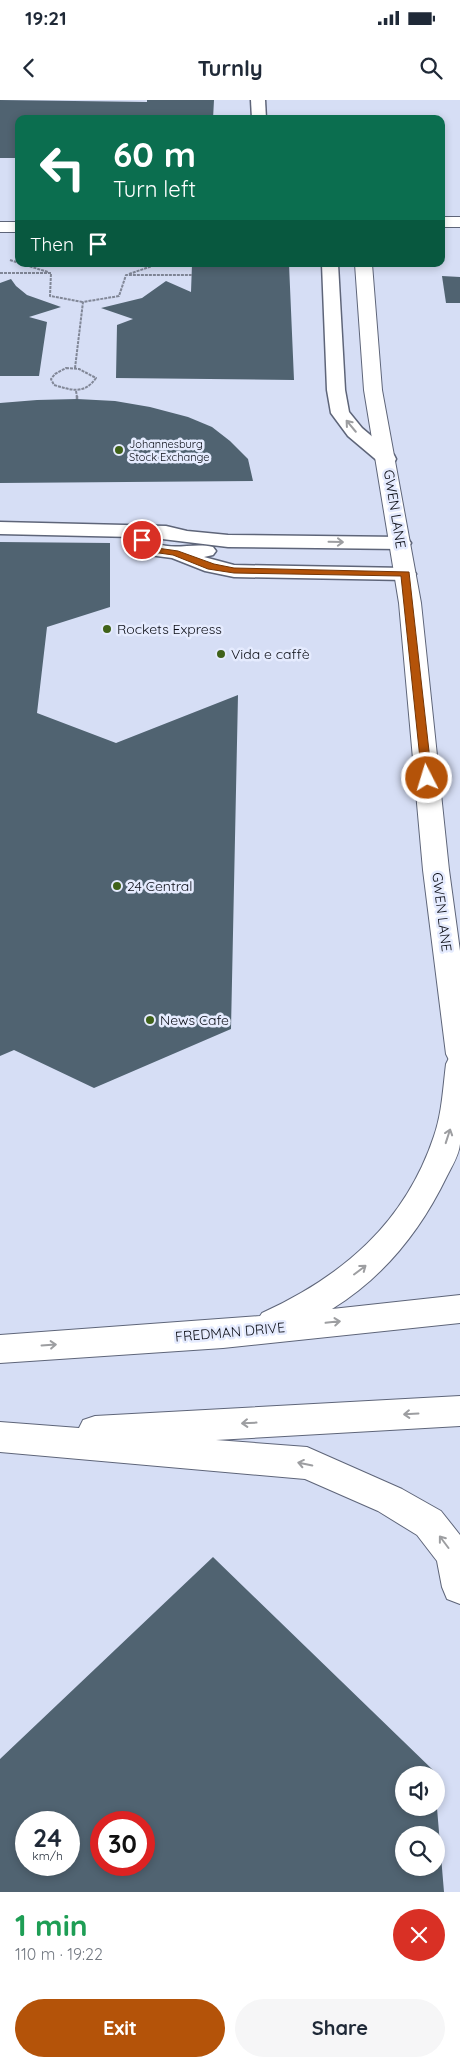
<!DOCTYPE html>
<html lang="en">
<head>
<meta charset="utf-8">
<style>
	body { margin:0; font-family:Quicksand,sans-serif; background:#f6f6f7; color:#1f2937; height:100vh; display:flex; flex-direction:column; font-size:19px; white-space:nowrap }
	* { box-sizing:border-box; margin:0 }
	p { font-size:16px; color:#747a83 }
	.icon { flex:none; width:28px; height:28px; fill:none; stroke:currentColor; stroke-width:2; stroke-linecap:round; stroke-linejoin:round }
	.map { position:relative; height:1792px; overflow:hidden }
	.drawer { display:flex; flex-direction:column; background:#fff; flex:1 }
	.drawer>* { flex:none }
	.guide { position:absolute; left:15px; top:15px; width:430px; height:152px; border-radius:10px; box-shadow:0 2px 8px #0003; background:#0b6e4f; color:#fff; overflow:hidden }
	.buttons { position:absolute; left:395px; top:1666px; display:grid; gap:10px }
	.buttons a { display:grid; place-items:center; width:50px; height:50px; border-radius:50%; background:#fff; box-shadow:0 2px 8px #0003; font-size:25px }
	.speed { position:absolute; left:15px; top:1711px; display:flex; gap:10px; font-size:25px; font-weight:700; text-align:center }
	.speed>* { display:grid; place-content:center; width:65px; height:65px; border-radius:50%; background:#fff; box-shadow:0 2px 8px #0003; line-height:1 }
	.speed small { font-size:12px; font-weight:400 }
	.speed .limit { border:8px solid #d22; background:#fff; color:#111 }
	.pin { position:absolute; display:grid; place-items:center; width:42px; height:42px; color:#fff; margin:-21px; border:2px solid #fff; border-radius:50%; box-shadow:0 1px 5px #0007 }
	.me { position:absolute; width:55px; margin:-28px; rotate:355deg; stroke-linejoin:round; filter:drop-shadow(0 0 4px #0008) }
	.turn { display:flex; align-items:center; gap:18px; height:105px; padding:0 15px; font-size:22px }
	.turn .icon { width:65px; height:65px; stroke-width:2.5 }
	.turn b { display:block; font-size:35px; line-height:42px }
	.then { display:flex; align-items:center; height:48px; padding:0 15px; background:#0003; gap:10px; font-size:19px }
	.round { display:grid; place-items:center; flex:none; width:52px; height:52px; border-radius:26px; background:#f6f6f7 }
	.headline { display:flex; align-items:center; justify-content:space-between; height:85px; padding:0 15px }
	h1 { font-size:30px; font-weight:800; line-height:38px; color:#1e9e55 }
	.primary-button { display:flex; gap:10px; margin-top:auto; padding:10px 15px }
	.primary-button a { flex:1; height:58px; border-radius:30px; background:#b45309; color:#fff; font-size:20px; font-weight:800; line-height:58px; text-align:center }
	.primary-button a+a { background:#f6f6f7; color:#1f2937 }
	.status { display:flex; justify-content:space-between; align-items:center; height:35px; padding:0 25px; background:#fff; direction:ltr }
	.status svg { height:14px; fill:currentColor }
	header { display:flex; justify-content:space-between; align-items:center; height:65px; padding:0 15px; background:#fff; font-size:22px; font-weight:800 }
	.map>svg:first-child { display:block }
	.building { fill:#506371; fill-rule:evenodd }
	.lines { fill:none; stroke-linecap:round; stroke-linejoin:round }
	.service-casing { stroke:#5e6579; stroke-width:3 }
	.minor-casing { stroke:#5e6579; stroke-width:2 }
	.tertiary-casing { stroke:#5e6579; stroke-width:2 }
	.path-far1 { stroke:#818797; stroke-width:2; stroke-dasharray:3 1; stroke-linecap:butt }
	.path { stroke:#818797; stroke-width:2.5; stroke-dasharray:4 2; stroke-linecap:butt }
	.service { fill:#fff; fill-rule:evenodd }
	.minor { fill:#fff; fill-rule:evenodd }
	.tertiary { fill:#fff; fill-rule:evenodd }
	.oneway { stroke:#9d9ea1 }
	.route { fill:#b45309; stroke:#753606 }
	.poi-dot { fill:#406219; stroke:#e5ebfe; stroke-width:2 }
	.labels { text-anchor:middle; stroke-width:5; stroke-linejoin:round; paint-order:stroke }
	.far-poi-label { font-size:11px; fill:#0a0c14; stroke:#e5ebfe; text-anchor:start }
	.street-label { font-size:14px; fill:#0a0c14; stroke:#e5ebfe }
	.poi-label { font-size:14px; fill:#0a0c14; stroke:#e5ebfe; text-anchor:start }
</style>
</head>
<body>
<div class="status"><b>19:21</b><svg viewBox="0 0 49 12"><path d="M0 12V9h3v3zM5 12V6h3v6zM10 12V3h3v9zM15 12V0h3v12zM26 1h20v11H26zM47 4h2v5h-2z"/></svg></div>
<header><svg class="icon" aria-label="back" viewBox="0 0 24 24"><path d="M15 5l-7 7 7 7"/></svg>Turnly<svg class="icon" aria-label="search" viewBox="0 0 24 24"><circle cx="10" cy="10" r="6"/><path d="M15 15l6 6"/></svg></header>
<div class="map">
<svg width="460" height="1792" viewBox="0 0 460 1792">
	<rect width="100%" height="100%" fill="#d6def5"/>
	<g class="building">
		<path d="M0 0 147 2V0H214L213 19H19V58H0Z"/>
		<path d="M192 164H289L294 280 116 278 117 225 133 219 101 208 142 198 166 181 191 192Z"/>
		<path d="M442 176 460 177V203H446Z"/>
		<path d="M11 179 16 186 27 195 61 207 29 217 47 222 39 276H0V183Z"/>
		<path d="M77 299 115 301 150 307 188 317 212 327 230 341 248 359 253 381 0 383V303L37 300Z"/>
		<path d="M0 442 110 443V507L47 527 37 613 116 643 238 595 231 929 94 988 14 950 0 956Z"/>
		<path d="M213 1457 434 1671V1675H404V1708H437L444 1792H0V1659ZM26 1722H69V1765H26ZM101 1722H144V1765H101ZM404 1735H436V1768H404Z"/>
	</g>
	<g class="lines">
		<g class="service-casing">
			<g id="service">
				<path d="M251 0H265L266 19H252Z"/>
				<path d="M322 164H338L345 290 349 312 362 328 394 355 396 359 394 363 387 365 380 363 348 336 331 313 327 290Z"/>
				<path d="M0 422 166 426 187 431 228 435 401 437 408 439 411 443 408 447 401 449 228 447 154 438 156 443C174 451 194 442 213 447L216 451 213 455 204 457 234 465 406 468 413 470 416 474 413 478 406 480 234 477 205 471 172 458 149 455 142 451 134 437 0 434Z"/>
			</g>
		</g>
		<g class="minor-casing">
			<g id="minor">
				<rect x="441" y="117" width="19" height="10"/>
				<rect x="0" y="122" width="19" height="10"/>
				<path d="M355 164H372L382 290 421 503 449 770 460 851V965L450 962 446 954 423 770 399 503 364 290Z"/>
			</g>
		</g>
		<g class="tertiary-casing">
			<g id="tertiary">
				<path d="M460 953C460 983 460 1015 460 1044 459 1055 452 1066 447 1076 421 1130 384 1177 332 1209L460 1195V1223L223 1248 0 1263V1235L260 1216 262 1213C343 1176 405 1123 434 1036 442 1013 443 988 446 964L450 956Z"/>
				<path d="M460 1296V1326L216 1340 307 1347 402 1389 441 1411 460 1435V1504L447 1499 442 1487 437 1461 417 1435 378 1411 305 1379 0 1352V1322L79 1328 83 1320 95 1316Z"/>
			</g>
		</g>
		<g class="path-far1">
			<path d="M10 160 19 163"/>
			<path d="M22 164 48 172"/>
			<path d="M0 173H51L50 196 83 202"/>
			<path d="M129 174 158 164"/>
			<path d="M66 268 79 269 96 278C84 295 71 290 54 285L51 279 55 274Z"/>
			<path d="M75 268 83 202 119 196 126 175H192"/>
			<path d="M76 291 77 297"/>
		</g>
		<path class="path" d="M77 296V299"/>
		<use href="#service" class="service"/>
		<use href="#minor" class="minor"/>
		<use href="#tertiary" class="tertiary"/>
	</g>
	<defs><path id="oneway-shaft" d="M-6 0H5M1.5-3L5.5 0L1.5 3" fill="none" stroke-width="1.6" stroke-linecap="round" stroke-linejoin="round" transform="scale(1.25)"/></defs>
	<g class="oneway">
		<use href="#oneway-shaft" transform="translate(351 326) rotate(-130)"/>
		<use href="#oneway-shaft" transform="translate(336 442) rotate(1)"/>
		<use href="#oneway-shaft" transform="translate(448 1036) rotate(-72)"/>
		<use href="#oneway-shaft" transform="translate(360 1170) rotate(-37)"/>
		<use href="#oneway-shaft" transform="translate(333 1222) rotate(-6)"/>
		<use href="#oneway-shaft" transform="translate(49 1245) rotate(-4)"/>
		<use href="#oneway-shaft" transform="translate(411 1314) rotate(177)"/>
		<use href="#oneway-shaft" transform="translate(249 1323) rotate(177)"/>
		<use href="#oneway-shaft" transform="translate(305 1364) rotate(-168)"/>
		<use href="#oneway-shaft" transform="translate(444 1442) rotate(-127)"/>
	</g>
	<path class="route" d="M142 437 145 438 148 444 157 448 178 451 214 464 234 468 409 472 432 678 431 681H424L422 678 401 476 234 473 208 469 173 455 152 452 142 447 138 440Z"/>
	<g class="poi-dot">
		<circle cx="119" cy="350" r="5"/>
		<circle cx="107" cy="529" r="5"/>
		<circle cx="221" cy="554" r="5"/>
		<circle cx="117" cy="786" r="5"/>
		<circle cx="150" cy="920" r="5"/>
	</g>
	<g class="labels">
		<g class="far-poi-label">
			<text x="129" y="348">Johannesburg<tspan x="129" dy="13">Stock Exchange</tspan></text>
		</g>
		<g class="street-label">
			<text transform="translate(395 409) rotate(81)" y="5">GWEN LANE</text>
			<text transform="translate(442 812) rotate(83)" y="5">GWEN LANE</text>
			<text transform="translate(230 1232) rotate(-5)" y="5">FREDMAN DRIVE</text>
		</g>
		<g class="poi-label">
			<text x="117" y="534">Rockets Express</text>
			<text x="231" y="559">Vida e caffè</text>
			<text x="127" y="791">24 Central</text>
			<text x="160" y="925">News Cafe</text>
		</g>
	</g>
</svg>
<div class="buttons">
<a><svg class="icon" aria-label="sound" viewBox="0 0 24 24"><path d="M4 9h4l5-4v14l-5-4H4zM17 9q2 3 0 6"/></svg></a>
<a><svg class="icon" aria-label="search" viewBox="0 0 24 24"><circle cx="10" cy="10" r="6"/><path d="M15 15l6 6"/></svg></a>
</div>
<div class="speed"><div>24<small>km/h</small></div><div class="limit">30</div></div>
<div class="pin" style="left:142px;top:440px;background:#d93025"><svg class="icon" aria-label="arrive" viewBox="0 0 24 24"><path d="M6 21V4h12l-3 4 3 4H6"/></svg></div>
<svg class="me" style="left:427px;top:678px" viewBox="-20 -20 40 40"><circle r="17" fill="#b45309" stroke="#fff" stroke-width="3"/><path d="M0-11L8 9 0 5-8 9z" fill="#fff"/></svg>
<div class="guide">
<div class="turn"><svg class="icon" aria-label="left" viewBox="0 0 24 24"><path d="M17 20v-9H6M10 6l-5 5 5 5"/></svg><div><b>60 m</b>Turn left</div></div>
<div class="then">Then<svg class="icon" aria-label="arrive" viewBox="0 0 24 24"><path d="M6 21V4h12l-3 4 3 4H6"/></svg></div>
</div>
</div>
<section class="drawer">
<div class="headline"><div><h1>1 min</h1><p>110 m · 19:22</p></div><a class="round" style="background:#d93025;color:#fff"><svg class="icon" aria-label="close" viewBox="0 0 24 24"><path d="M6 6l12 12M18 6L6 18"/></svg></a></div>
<div class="primary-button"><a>Exit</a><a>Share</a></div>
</section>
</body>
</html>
